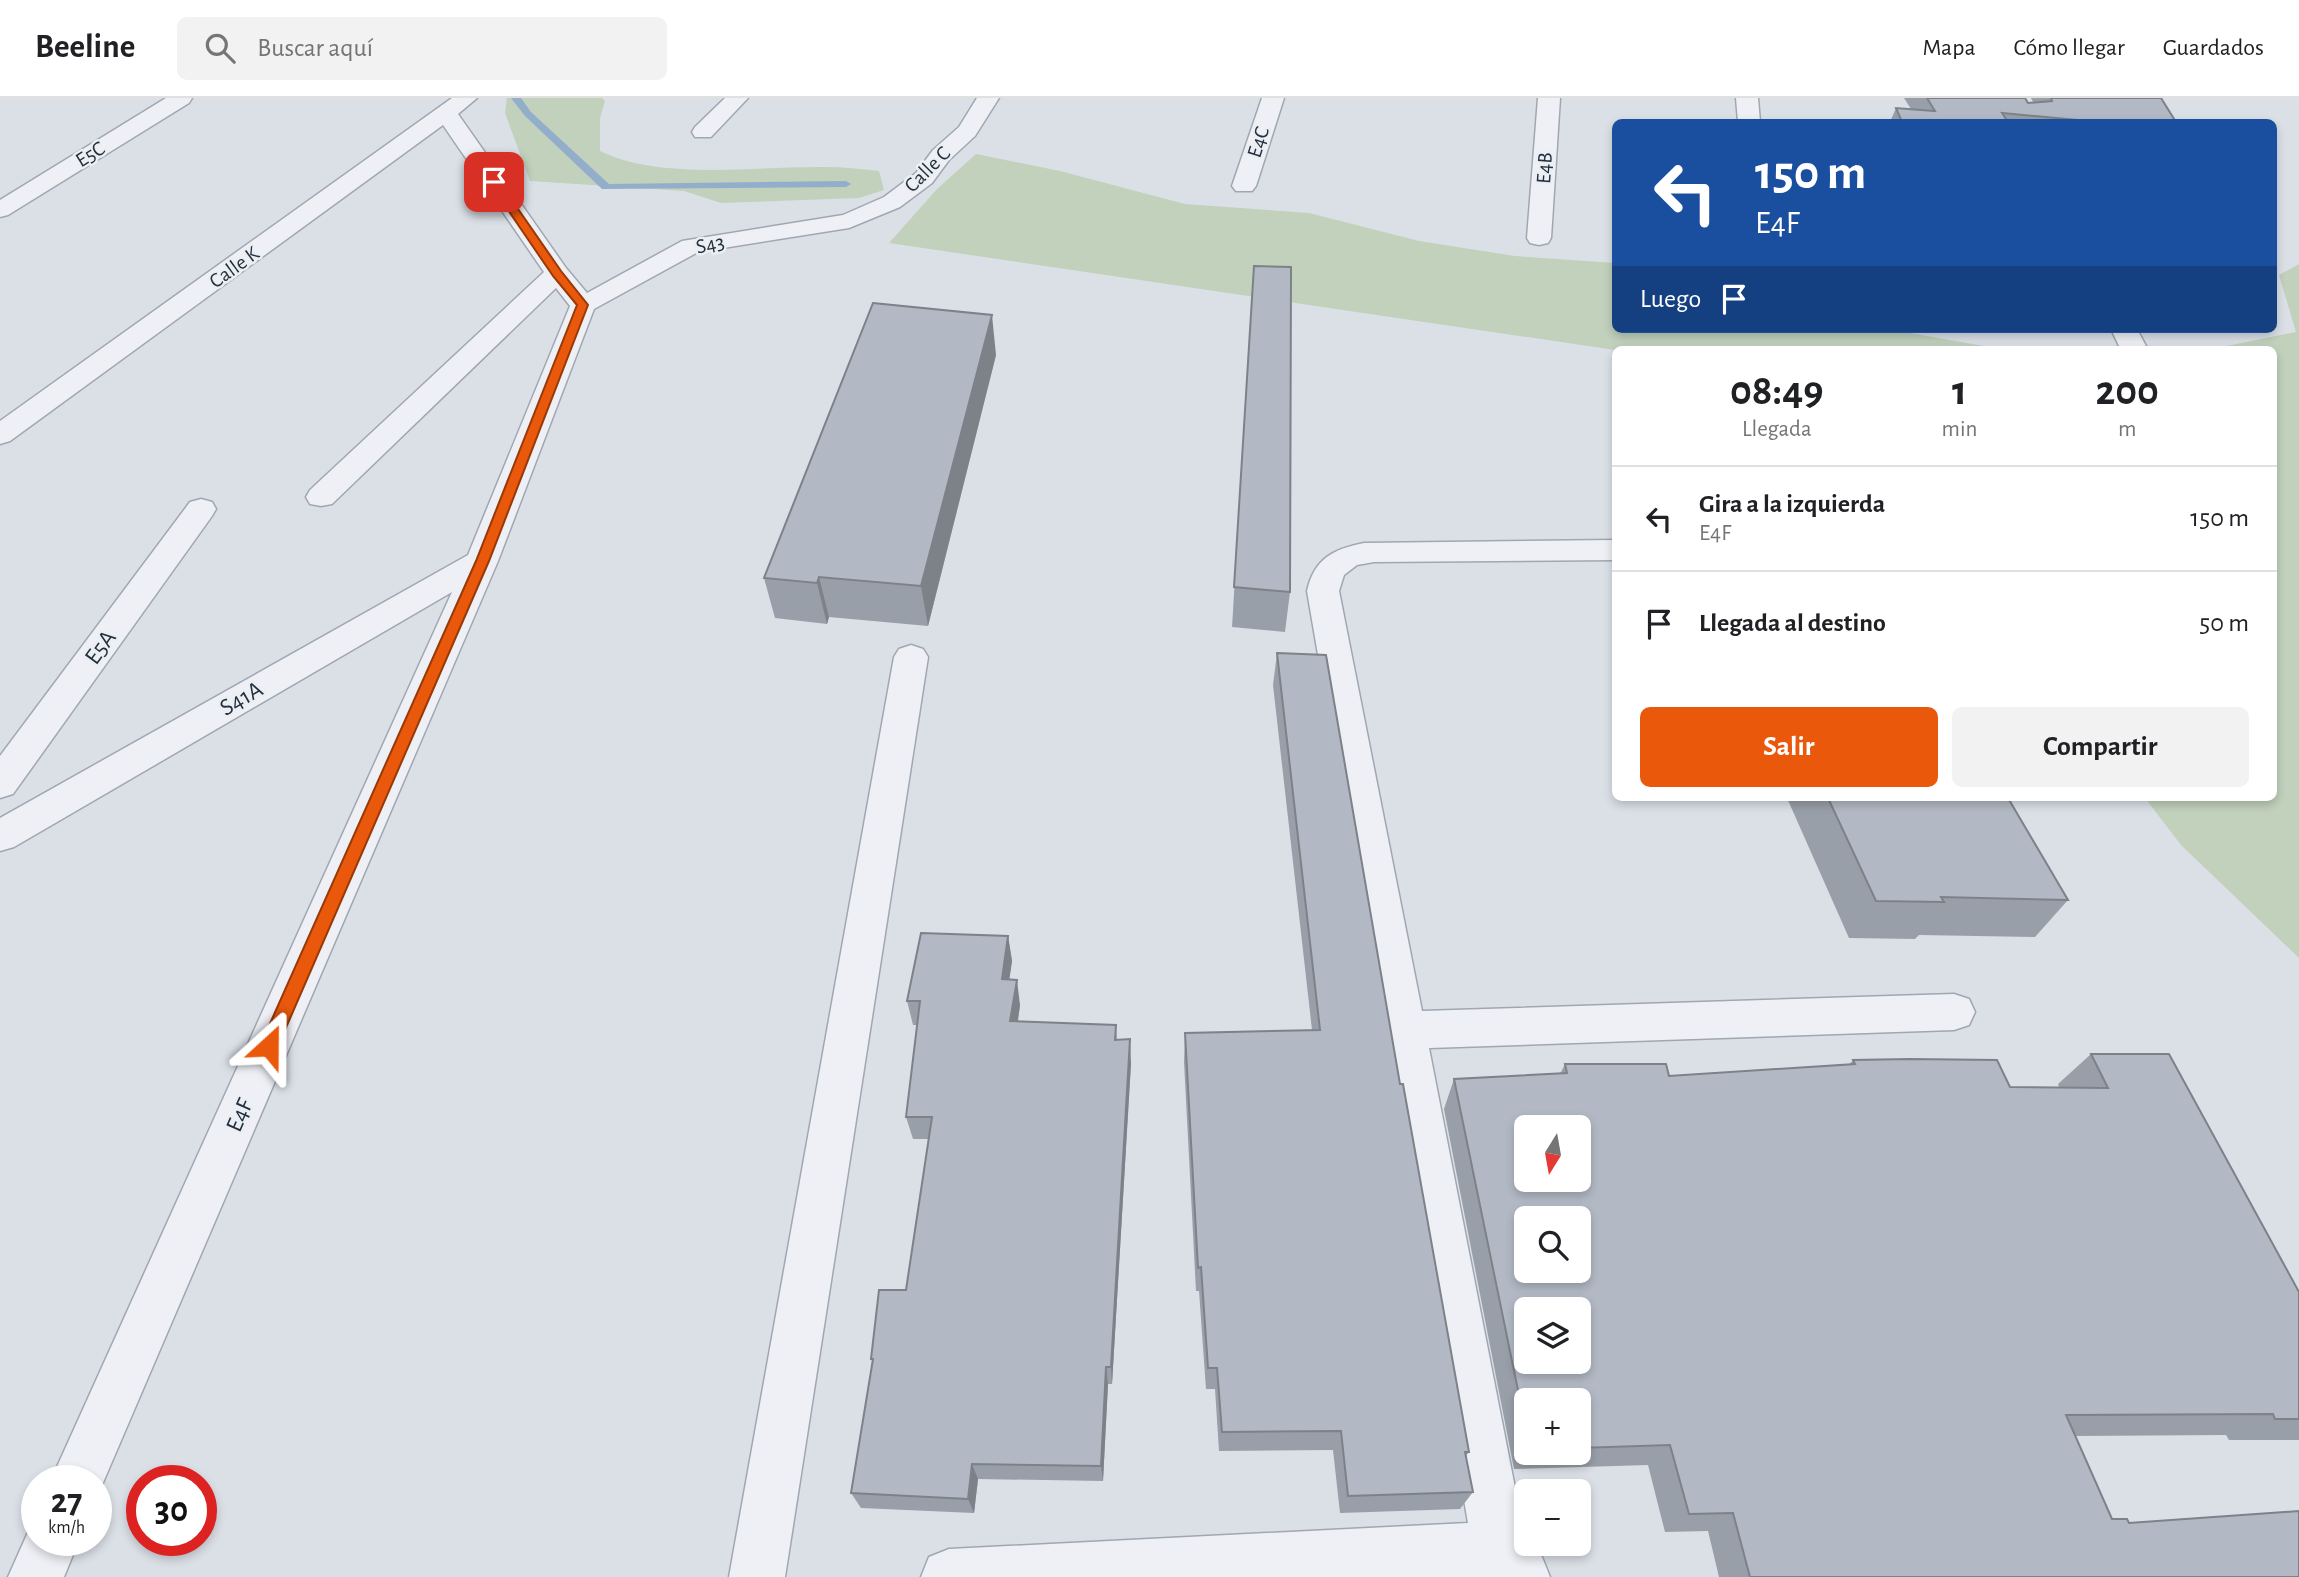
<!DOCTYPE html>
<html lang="es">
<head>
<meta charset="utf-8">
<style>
	body { margin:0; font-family:"Alegreya Sans",sans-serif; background:#f2f2f2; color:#202124; height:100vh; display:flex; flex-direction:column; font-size:26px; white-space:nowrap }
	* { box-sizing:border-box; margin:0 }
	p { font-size:23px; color:#757577 }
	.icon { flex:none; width:38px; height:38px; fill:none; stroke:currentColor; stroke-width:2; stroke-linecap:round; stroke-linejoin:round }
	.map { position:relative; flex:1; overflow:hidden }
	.details { position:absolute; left:1612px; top:248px; width:665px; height:455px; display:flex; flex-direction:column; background:#fff; border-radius:10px; box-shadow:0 4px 10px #0003 }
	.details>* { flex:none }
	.guide { position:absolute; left:1612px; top:21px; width:665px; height:214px; border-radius:10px; box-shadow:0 4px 10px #0003; background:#1a4fa0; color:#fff; overflow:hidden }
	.needle { width:46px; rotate:191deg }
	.fabs { position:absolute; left:1514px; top:1017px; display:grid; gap:14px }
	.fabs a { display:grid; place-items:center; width:77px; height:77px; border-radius:10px; background:#fff; box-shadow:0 4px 10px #0003; font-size:35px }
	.speed { position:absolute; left:21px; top:1367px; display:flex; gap:14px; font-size:35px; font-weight:700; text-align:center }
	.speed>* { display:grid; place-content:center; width:91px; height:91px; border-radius:50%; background:#fff; box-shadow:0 4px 10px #0003; line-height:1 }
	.speed small { font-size:18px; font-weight:400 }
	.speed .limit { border:10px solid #d22; background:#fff; color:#111 }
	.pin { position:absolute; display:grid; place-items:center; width:60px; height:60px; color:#fff; margin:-30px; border-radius:14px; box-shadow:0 4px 10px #0006 }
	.me { position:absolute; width:77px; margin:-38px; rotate:24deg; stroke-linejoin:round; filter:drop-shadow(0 0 5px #0008) }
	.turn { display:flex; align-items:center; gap:24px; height:147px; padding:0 28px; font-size:32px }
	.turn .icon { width:91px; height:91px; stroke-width:2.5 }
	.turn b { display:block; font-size:49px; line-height:60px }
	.then { display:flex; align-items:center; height:66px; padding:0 28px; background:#0003; gap:14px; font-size:26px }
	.eta { display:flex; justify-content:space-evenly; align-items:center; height:119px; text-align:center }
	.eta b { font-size:42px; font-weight:700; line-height:49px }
	.primary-button { display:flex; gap:14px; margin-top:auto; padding:14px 28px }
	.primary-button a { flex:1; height:80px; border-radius:10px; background:#ea580c; color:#fff; font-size:28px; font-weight:700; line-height:80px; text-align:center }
	.primary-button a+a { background:#f2f2f2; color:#202124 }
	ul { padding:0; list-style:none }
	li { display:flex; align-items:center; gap:21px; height:105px; padding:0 28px; border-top:2px solid #e0e0e0 }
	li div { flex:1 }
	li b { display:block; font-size:26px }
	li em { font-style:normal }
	header { display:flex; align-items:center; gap:42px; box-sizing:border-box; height:98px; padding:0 35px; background:#fff; border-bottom:2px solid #e0e0e0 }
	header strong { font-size:33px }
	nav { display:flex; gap:38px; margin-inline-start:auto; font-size:24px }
	.search { width:490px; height:63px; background:#f2f2f2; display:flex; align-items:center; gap:18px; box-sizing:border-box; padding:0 24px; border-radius:10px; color:#757577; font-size:26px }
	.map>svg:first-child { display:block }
	.green { fill:#c1d1bc }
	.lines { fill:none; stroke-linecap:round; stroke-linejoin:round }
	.stream { fill:#93aeca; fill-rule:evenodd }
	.minor-casing { stroke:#a0a7b1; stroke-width:3 }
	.minor { fill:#eef0f5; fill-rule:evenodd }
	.wall { fill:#999fa9; fill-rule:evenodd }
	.shaded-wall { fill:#7d8289 }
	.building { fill:#b2b9c4; stroke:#7d8289; stroke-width:2; fill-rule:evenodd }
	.route { fill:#ea580c; stroke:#983908; stroke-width:2 }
	.labels { text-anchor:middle; stroke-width:5; stroke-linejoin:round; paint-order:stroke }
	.far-street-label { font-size:21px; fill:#242e3d; stroke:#eaeff4 }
	.street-label { font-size:24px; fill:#242e3d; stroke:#eaeff4 }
</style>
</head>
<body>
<header>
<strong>Beeline</strong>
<div class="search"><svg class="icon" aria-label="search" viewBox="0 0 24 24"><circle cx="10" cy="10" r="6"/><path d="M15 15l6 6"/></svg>Buscar aquí</div>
<nav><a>Mapa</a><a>Cómo llegar</a><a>Guardados</a></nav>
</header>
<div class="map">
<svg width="2299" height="1479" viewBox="0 0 2299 1479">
	<rect width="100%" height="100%" fill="#dbe0e7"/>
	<g class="green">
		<path d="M507 0H602L605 3 600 20V53C662 83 757 68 825 69 843 69 861 71 879 73L884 92 859 100 721 105 684 93 530 83 505 15Z"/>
		<path d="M976 56 1060 73 1185 106 1309 115 1419 143 1515 158 1615 165V231H1887L2007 252H1615L889 145 937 91Z"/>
		<path d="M2299 166V860L2181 747 2145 700H2273V252H2207L2296 234 2279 177Z"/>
	</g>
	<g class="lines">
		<path class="stream" d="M511 0H521L531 14 609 86 846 83 851 86 846 89 602 91 525 18Z"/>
		<g class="minor-casing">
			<g id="minor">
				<path d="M166 0H192L189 5 8 117 0 119V102Z"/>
				<path d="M452 0H477L458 16 566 170 587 195 682 143 843 117 884 99 916 75 933 52 959 29 977 0H999L975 38 949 62 932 85 900 109 849 130 698 154 594 211 498 463 96 1401V1382H51L452 494 14 749 0 753V720L468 457 570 208 556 190 332 406 321 408 310 406 306 399 310 392 544 174 443 27 10 343 0 346V323Z"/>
				<path d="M725 0H748L711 39H695L692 34 695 29Z"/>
				<path d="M1262 0H1284L1256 88 1252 93H1236L1232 88Z"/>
				<path d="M1538 0H1560L1551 140 1548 145 1539 147 1530 145 1527 140Z"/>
				<path d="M1736 0H1758L1760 24H1738Z"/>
				<path d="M2111 231H2137L2147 250 2121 252Z"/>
				<path d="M201 401 212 404 216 411 212 418 13 696 0 700V658L190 404Z"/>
				<path d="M1615 442V462L1374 464 1357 467 1344 477 1339 493 1422 913 1954 896 1969 901 1975 914 1969 927 1954 932 1429 950 1526 1446H1531L1542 1459 1550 1479H921L929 1459 949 1451 1468 1425 1307 493C1314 461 1333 451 1364 445Z"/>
				<path d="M911 547 923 551 928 559 785 1479H729L894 559 899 551Z"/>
				<path d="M37 1421V1442H79L64 1479H8L33 1423Z"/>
			</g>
		</g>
		<use href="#minor" class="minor"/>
	</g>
	<g class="wall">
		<path d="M1904 0H2025L2028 5 2033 4 2031 0H2161L2176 24H1890L1896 10 1911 11Z"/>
		<path d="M1254 168 1290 494 1285 534 1232 529Z"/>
		<path d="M996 257 928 528 829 519 827 526 775 520 764 480Z"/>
		<path d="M1277 555 1400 986 1469 1354 1466 1358 1473 1394 1460 1411 1340 1415 1333 1352 1219 1353 1215 1291H1206L1199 1193H1196L1184 964 1185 935 1312 932 1273 587Z"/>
		<path d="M1787 700H2008L2068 802 2035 839 1919 837 1915 841 1849 840Z"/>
		<path d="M1008 838 1012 863 1009 882 1020 907 1018 923 1116 927 1117 942 1131 965 1112 1286H1108L1103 1383 978 1381 974 1415 861 1410 851 1395 873 1265 871 1261 906 1192 929 1041H913L906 1019 917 927H913L907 903Z"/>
		<path d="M2091 956 2299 1194V1342H2229L2226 1337 2075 1338 2112 1421 2129 1425 2299 1479H1719L1708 1433 1665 1434 1648 1367 1514 1371 1444 1011 1454 981 1560 976 1565 966 1669 978 1849 967 1853 962 2010 989H2059L2058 986ZM1526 1302H1578V1354H1526Z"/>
	</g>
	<g class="shaded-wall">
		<path d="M992 217 996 257 928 528 921 488Z"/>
		<path d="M819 479 829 519 827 526 817 485Z"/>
		<path d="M1008 838 1012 863 1006 905 1002 881Z"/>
		<path d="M1017 882 1020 907 1014 947 1010 923Z"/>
		<path d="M1130 941 1131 965 1112 1286 1111 1269Z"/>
		<path d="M1106 1269 1108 1286 1103 1383 1101 1368Z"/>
		<path d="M972 1366 978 1381 974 1415 968 1401Z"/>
	</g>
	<g class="building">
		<path d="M1927 0H2025L2028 5 2052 3 2051 0H2161L2176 24H2099L2002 15 2008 24H1902L1896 10 1935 13Z"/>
		<path d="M1254 168 1291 169 1290 494 1234 489Z"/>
		<path d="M873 205 992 217 921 488 819 479 817 485 764 480Z"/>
		<path d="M1277 555 1326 557 1400 986H1403L1469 1354H1465L1473 1394 1348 1398 1341 1333 1222 1334 1217 1270H1208L1201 1169 1198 1170 1185 935 1320 932Z"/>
		<path d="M1828 700H2008L2068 802 1941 799 1944 804 1876 803Z"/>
		<path d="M921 835 1008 838 1002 881 1017 882 1010 923 1116 927 1115 942 1130 941 1111 1269H1106L1101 1368 972 1366 968 1401 851 1395 873 1261H871L879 1192H906L932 1019H906L920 903H907Z"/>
		<path d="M2091 956H2169L2299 1194V1321H2275L2273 1316 2066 1317 2112 1421H2127L2129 1425 2299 1413V1479H1750L1733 1415 1689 1416 1670 1347 1578 1350V1302H1526V1331L1454 981 1567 975 1565 966H1666L1669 978 1855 966 1853 962 1910 961 1997 962 2010 989 2108 990ZM1526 1029H1578V1082H1526ZM1526 1120H1578V1172H1526ZM1526 1211H1578V1264H1526Z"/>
	</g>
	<path class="route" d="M494 81 498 82 561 173 588 207 489 463 278 948 275 954 269 956 263 954 260 948 476 463 577 207 553 178 489 84Z"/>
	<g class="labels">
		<g class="far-street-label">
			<text transform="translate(1258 44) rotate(-72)" y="7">E4C</text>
			<text transform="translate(90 56) rotate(-32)" y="7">E5C</text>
			<text transform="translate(1544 70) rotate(-86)" y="7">E4B</text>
			<text transform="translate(927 71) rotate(-45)" y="7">Calle C</text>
			<text transform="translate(710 146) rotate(-12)" y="7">S43</text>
			<text transform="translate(234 169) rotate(-36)" y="7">Calle K</text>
		</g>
		<g class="street-label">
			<text transform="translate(100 549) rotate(-54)" y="8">E5A</text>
			<text transform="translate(241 600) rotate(-30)" y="8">S41A</text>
			<text transform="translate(239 1017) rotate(-66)" y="8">E4F</text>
		</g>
	</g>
</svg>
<div class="fabs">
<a><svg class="needle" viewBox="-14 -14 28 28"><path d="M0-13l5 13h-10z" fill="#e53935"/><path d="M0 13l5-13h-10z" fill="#757577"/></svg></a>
<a><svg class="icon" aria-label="search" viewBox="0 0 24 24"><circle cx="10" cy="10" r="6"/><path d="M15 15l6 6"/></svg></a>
<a><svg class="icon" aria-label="layers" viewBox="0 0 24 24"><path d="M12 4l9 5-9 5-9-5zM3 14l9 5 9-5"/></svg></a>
<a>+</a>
<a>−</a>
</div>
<div class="speed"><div>27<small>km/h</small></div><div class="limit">30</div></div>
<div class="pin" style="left:494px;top:84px;background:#d93025"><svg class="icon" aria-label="arrive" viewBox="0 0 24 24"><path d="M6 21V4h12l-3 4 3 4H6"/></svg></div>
<svg class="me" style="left:269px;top:948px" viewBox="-20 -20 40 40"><path d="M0-17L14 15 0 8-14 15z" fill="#ea580c" stroke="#fff" stroke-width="4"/></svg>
<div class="guide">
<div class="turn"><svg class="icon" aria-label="left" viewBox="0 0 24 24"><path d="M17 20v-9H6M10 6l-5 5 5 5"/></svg><div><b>150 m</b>E4F</div></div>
<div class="then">Luego<svg class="icon" aria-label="arrive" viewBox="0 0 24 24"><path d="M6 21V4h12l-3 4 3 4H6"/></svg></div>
</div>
<section class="details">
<div class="eta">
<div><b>08:49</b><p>Llegada</p></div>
<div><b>1</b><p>min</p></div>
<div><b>200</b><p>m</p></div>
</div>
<ul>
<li><svg class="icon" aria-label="left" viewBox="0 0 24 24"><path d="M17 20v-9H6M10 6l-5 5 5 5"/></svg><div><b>Gira a la izquierda</b><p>E4F</p></div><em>150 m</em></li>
<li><svg class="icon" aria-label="arrive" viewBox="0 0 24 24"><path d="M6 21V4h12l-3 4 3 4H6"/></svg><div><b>Llegada al destino</b></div><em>50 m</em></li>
</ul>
<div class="primary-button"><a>Salir</a><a>Compartir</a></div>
</section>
</div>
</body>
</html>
